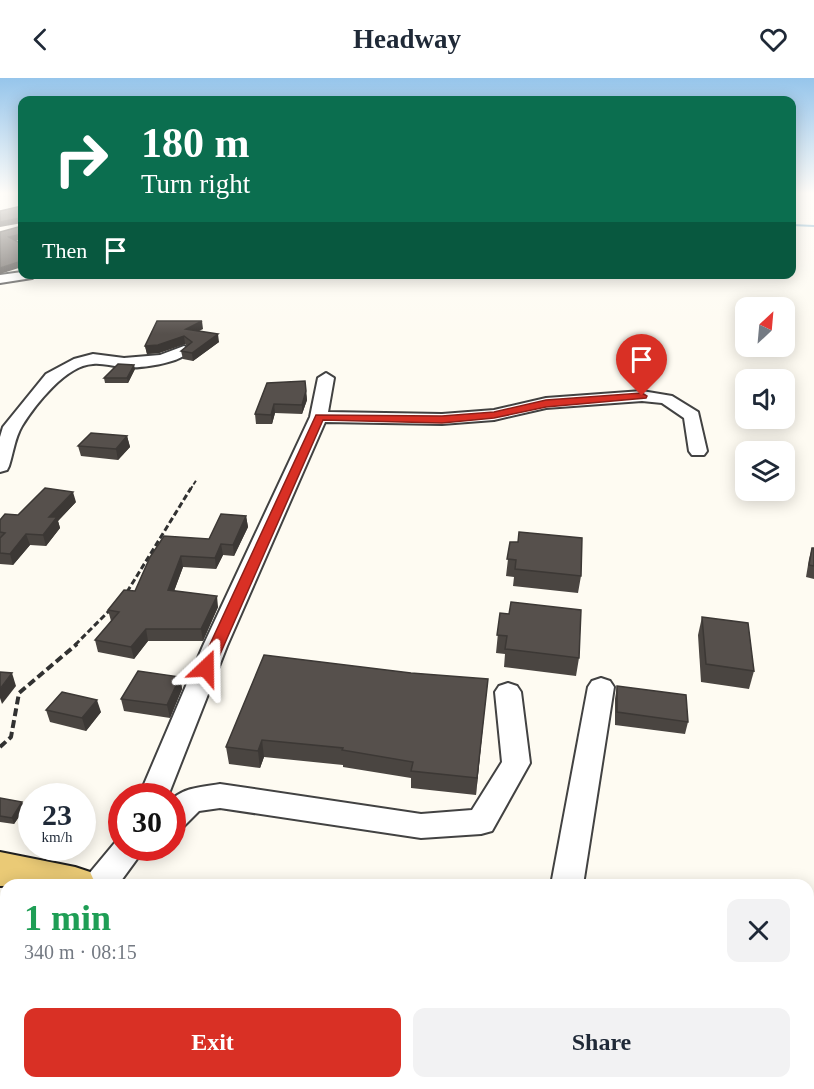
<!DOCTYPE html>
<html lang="en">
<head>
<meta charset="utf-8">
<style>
	body { margin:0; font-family:Georgia,serif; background:#f2f2f3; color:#1f2937; height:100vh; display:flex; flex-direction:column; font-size:22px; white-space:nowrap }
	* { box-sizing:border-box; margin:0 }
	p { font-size:20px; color:#747a83 }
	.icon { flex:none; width:33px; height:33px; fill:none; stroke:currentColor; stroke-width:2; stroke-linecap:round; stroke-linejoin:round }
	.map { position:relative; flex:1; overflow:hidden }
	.details { position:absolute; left:0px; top:801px; width:814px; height:210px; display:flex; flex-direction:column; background:#fff; border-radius:18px 18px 0 0; box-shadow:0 3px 15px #0003 }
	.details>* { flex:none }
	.top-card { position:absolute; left:18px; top:18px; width:778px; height:183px; border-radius:12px; box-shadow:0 3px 15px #0003; background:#0b6e4f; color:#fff; overflow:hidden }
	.needle { width:39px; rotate:26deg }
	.controls { position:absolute; left:735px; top:219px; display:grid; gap:12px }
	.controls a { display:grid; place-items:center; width:60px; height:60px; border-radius:12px; background:#fff; box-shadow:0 3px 15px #0003; font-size:30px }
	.speed { position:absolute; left:18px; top:705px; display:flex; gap:12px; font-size:30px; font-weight:700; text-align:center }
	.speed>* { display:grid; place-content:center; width:78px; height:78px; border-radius:50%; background:#fff; box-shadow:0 3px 15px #0003; line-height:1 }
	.speed small { font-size:15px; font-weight:400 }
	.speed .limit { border:9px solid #d22; background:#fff; color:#111 }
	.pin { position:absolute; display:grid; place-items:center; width:51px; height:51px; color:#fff; margin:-62px -26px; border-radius:50% 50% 50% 0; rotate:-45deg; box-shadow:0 0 6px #0007 }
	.pin .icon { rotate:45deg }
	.me { position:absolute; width:66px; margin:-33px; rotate:23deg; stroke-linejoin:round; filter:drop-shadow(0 0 4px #0008) }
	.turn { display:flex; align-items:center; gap:21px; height:126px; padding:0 24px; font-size:27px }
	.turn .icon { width:78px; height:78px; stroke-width:2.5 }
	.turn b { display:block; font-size:42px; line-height:51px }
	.then { display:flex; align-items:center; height:57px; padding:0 24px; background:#0003; gap:12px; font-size:22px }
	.round { display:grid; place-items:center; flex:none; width:63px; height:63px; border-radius:12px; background:#f2f2f3 }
	.headline { display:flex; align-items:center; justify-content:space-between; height:102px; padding:0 24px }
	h1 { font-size:36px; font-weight:700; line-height:45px; color:#1e9e55 }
	.cta { display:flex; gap:12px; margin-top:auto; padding:12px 24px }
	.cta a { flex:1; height:69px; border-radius:12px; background:#d93025; color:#fff; font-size:24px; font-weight:700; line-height:69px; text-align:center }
	.cta a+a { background:#f2f2f3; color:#1f2937 }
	header { display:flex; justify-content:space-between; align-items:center; height:78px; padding:0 24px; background:#fff; font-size:27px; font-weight:700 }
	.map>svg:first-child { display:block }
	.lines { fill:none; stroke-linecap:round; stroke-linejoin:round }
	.stream { stroke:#4b95bf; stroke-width:2 }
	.minor-casing { stroke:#424242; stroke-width:4 }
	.major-casing { stroke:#202020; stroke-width:4 }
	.path-far2 { stroke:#313131; stroke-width:2; stroke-dasharray:4.5 2; stroke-linecap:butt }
	.path-far1 { stroke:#313131; stroke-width:3; stroke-dasharray:6 3; stroke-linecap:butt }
	.path { stroke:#313131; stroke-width:4; stroke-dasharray:8 4; stroke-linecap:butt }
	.minor { fill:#fff; fill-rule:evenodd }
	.major { fill:#eaca76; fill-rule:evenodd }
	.wall { fill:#4a4541 }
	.shaded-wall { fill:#3c3835 }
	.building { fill:#56504c; stroke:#3c3835; stroke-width:1.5 }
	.route { fill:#d93025; stroke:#8d1f18; stroke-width:1.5 }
</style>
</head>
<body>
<header><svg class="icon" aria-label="back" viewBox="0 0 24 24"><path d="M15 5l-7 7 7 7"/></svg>Headway<svg class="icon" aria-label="heart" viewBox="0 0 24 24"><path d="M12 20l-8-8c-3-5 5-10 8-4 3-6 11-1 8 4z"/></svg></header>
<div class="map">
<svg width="814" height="1011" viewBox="0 0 814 1011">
	<rect width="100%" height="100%" fill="#fefbf2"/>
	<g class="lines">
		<path class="stream" d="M792 147 814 148"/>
		<g class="minor-casing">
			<g id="minor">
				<path d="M22 194V196H38L32 200 0 205V197Z"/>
				<path d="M184 268 191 272C180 286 138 291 121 289 112 288 102 285 93 286 66 287 35 327 22 348 15 359 13 376 9 388L7 392 0 394V359L3 349 46 296 74 281 93 276 124 280 160 277Z"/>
				<path d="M326 295 334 300 328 334 442 336 494 332 546 320 642 313 672 318 698 334 707 373 704 377H692L689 373 684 340 662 325 642 323 546 330 494 342 442 346 325 344 227 568 168 718H139L203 568 310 339 318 300Z"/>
				<path d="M601 600 610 603 614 609 583 807H551L588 609 592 603Z"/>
				<path d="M508 605 517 608 521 614 530 685 492 753 481 756 421 760 220 730 199 733 183 749 172 752V721C186 709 202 709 220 706L421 736 472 732 502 684 495 614 499 608Z"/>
				<path d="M122 760V770H145L118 807H83L88 797 118 761Z"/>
				<path d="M6 937V981L0 984V940Z"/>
				<path d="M171 1005H209L208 1011H168Z"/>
			</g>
		</g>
		<g class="major-casing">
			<g id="major">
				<path d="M0 774 75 789 90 794 96 807 0 808Z"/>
				<path d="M808 911 814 912V958L808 957Z"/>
			</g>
		</g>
		<path class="path-far2" d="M190 412 197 401"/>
		<g class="path-far1">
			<path d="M127 514 191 410"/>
			<path d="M75 567 110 532"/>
		</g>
		<path class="path" d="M0 669 11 659 19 615 77 566"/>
		<use href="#minor" class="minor"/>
		<use href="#major" class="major"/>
	</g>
	<g class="wall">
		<path d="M203 251 198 253 219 264 193 283 183 281 181 273 187 268 185 266 159 275 147 276 145 268Z"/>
		<path d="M135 291 128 305H105L104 300Z"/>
		<path d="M305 303 307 322 302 336 275 335 272 346H256L255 336Z"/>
		<path d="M127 358 130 369 118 382 81 378 78 368Z"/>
		<path d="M76 424 58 443 60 450 46 468 30 467 13 487 0 486V442L18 437Z"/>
		<path d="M246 438 248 449 234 478 223 477 216 491 183 489 174 513 218 529 203 563H148L134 581 98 574 95 562 111 543 108 532 135 513 150 479 209 461Z"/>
		<path d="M510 464 581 498 578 515 513 508 514 499 506 498Z"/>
		<path d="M812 470H814V501L806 499 809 481Z"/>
		<path d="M500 535 579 580 576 598 504 589 505 576 496 575Z"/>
		<path d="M702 539 754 593 749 611 701 604 698 557Z"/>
		<path d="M180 599 182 611 170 640 124 633 121 621Z"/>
		<path d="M617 608 688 644 685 656 615 647V621Z"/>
		<path d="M486 617 476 717 411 710V700L343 689V687L264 679 260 690 229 686 226 669Z"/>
		<path d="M46 632 101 634 86 653 50 644Z"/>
		<path d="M0 720 25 730 14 746 0 744Z"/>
		<path d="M224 1005H296L294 1011H226Z"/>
		<path d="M750 1005H773V1011H748Z"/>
	</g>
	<g class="shaded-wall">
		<path d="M20 140 22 145 0 149V144Z"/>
		<path d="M22 156V161L11 164 9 159Z"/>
		<path d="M22 183V189L0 196V190Z"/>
		<path d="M202 243 203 251 187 259 186 251Z"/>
		<path d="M218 256 219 264 193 283 192 275Z"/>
		<path d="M184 258 185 266 159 275 147 276 145 268Z"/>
		<path d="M134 287 135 291 128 305 127 300Z"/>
		<path d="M306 313 307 322 302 336V327Z"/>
		<path d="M274 326 275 335 272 346 271 337Z"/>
		<path d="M127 358 130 369 118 382 116 371Z"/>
		<path d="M73 414 76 424 58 443 60 450 46 468 43 457 49 439Z"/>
		<path d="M246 438 248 449 234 478 233 467Z"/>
		<path d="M26 456 30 467 13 487 10 476Z"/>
		<path d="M221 466 223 477 216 491 215 480Z"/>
		<path d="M181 478 183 489 170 524 168 512Z"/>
		<path d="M217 518 218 529 203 563 201 551Z"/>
		<path d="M146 551 148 563 134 581 131 569Z"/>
		<path d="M12 595 16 608 2 626 0 620V611Z"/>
		<path d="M180 599 182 611 170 640 167 627Z"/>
		<path d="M488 601 486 617 476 717 477 700Z"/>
		<path d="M97 622 101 634 86 653 82 640Z"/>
		<path d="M262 662 264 679 260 690 258 673Z"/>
		<path d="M22 724 25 730 14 746 12 740Z"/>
		<path d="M62 1005H73L70 1011H58Z"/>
		<path d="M288 1005H296L294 1011H286Z"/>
	</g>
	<g class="building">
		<path d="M22 128V142L20 140 0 144V133Z"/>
		<path d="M22 148V156L9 159 22 166V183L0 190V154Z"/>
		<path d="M157 243H202L186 251 218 256 192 275 181 273 192 264 184 258 158 267 145 268Z"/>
		<path d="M118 286 134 287 127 300H104Z"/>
		<path d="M305 303 306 313 302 327 274 326 271 337 255 336 267 305Z"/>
		<path d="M91 355 127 358 116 371 78 368Z"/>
		<path d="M45 410 73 414 49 439H57L43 457 26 456 10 476 0 475V460L5 455 0 454V442L5 436 18 437Z"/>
		<path d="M221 436 246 438 233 467 221 466 215 480 181 478 168 512 217 518 201 551H146L131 569 95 562 119 534 108 532 124 512 135 513 150 479 164 458 209 461Z"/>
		<path d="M519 454 582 460 581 498 515 491 516 482 507 481 510 464H518Z"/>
		<path d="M812 470H814V488L809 487Z"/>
		<path d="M511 524 581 532 579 580 505 571 507 558 497 557 500 535 509 536Z"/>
		<path d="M702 539 748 545 754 593 706 586Z"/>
		<path d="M264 577 411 595 488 601 477 700 411 693 413 684 342 672 343 670 262 662 258 673 226 669Z"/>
		<path d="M138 593 180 599 167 627 121 621Z"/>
		<path d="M0 594 12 595 0 611Z"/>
		<path d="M617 608 686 617 688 644 617 634Z"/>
		<path d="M62 614 97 622 82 640 46 632Z"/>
		<path d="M0 720 22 724 12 740 0 738Z"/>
		<path d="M6 998V1005H62L58 1011H0V1009Z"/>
		<path d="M224 1005H288L286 1011H247Z"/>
		<path d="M483 1005H612V1011H482Z"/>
		<rect x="754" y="1005" width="19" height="6"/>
	</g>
	<linearGradient id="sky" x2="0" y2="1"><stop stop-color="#96c5eb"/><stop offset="0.45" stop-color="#fffdf9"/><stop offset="1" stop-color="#fffdf9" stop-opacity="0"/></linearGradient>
	<rect width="814" height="256" fill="url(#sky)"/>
	<path class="route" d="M642 315 647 318 646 320 546 329 494 340 442 345 323 342 214 590 206 595 201 593 199 590 316 337 442 338 494 334 546 322Z"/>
</svg>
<div class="controls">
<a><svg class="needle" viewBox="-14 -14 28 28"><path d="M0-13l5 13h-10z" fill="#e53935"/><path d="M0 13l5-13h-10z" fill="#747a83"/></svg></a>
<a><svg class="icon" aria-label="sound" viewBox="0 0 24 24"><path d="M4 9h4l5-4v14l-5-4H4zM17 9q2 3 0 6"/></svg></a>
<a><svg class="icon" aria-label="layers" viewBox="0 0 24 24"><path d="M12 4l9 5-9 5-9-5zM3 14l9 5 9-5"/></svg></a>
</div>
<div class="speed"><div>23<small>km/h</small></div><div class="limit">30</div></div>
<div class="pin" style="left:642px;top:318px;background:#d93025"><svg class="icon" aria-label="arrive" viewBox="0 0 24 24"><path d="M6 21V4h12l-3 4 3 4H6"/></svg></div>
<svg class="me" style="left:206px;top:590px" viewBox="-20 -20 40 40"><path d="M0-17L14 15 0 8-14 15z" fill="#d93025" stroke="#fff" stroke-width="4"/></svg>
<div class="top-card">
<div class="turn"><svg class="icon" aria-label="right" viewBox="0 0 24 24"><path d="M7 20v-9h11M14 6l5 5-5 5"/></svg><div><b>180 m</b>Turn right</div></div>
<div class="then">Then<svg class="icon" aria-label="arrive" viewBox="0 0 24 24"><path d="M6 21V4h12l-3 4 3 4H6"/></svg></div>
</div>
<section class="details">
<div class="headline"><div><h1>1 min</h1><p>340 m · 08:15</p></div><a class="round"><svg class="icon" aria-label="close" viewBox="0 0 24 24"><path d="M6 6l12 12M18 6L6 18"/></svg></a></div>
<div class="cta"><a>Exit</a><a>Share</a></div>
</section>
</div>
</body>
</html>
